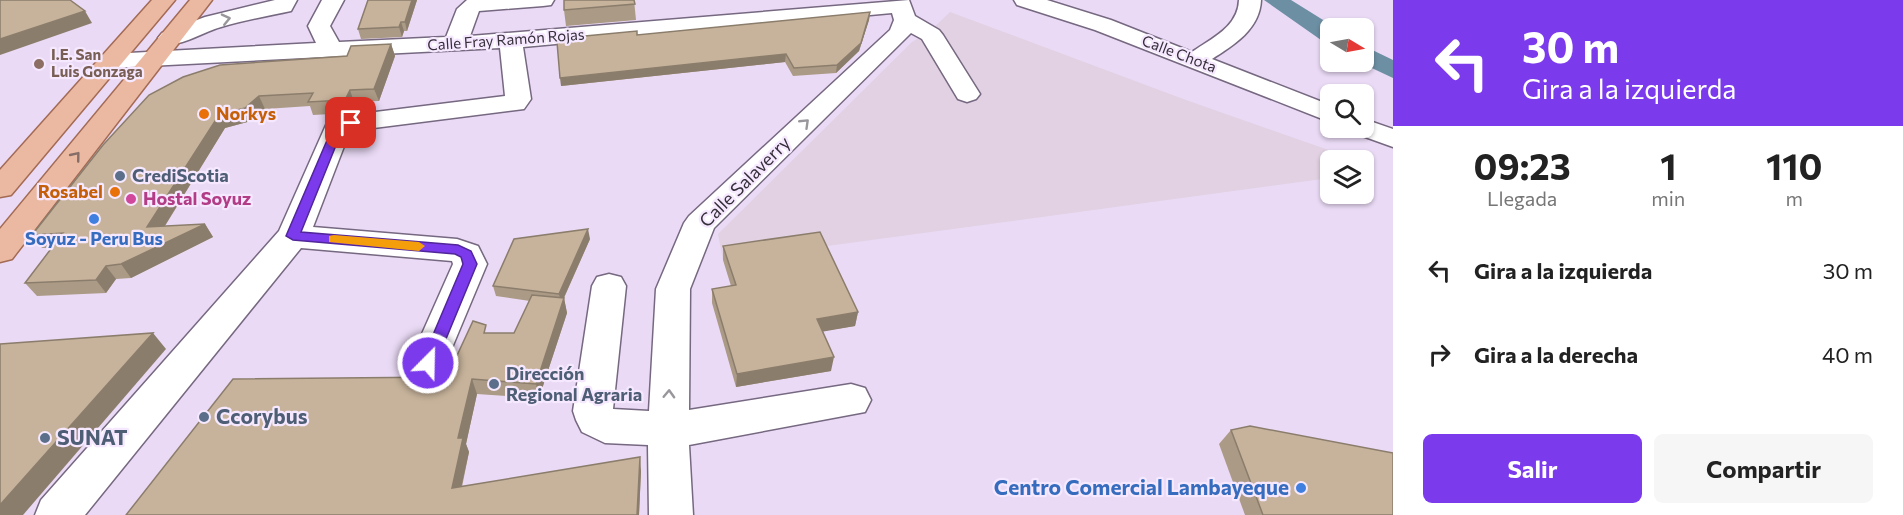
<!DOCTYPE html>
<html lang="es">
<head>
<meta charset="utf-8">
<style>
	body { margin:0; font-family:Commissioner,sans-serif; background:#f6f6f6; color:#222; height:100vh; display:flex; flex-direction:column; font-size:22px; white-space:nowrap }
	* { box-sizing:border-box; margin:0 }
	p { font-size:20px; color:#767676 }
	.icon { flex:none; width:33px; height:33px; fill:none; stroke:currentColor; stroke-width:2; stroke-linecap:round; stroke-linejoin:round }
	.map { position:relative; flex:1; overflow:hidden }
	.sheet { display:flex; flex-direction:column; background:#fff; width:510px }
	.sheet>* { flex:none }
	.hud { background:#7c3aed; color:#fff; overflow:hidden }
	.needle { width:39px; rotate:100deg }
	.buttons { position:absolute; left:1320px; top:18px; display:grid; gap:12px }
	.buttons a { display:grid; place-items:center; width:54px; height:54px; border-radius:9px; background:#fff; box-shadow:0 2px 4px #0004; font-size:30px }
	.pin { position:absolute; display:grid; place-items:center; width:51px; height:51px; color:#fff; margin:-26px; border-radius:12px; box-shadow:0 3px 9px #0006 }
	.me { position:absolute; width:66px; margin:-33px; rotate:23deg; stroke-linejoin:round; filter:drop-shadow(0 0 4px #0008) }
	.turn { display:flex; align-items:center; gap:21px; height:126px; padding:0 30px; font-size:27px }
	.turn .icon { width:78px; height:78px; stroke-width:2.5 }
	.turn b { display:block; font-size:42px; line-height:51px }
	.eta { display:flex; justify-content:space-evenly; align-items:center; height:102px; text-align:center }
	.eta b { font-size:36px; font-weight:700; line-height:42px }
	.button { display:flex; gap:12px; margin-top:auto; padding:12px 30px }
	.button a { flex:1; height:69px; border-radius:9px; background:#7c3aed; color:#fff; font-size:24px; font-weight:700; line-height:69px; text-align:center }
	.button a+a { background:#f6f6f6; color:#222 }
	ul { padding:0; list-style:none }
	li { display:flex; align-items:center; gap:18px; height:84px; padding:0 30px }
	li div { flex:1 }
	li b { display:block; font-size:22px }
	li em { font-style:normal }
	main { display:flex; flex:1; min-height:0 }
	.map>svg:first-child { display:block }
	.industrial { fill:#e1d1e3 }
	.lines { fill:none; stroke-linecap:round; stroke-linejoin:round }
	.canal { fill:#6d8fa3; fill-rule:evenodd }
	.minor-casing { stroke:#766880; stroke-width:3 }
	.major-casing { stroke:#a36a54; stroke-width:3 }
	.minor { fill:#fff; fill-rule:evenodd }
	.major { fill:#ebb9a1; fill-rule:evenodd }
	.wall { fill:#ab9a85 }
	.shaded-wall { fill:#8b7d6c }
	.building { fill:#c7b39b; stroke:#8b7d6c; stroke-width:1.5 }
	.oneway { stroke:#9a979c }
	.oneway2 { stroke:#876d68 }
	.route { fill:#7c3aed; stroke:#51269a; stroke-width:1.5 }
	.slow { fill:#f59e0b }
	.education-dot { fill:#8d6e63; stroke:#f5e8ff; stroke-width:2 }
	.food-dot { fill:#e8710a; stroke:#f5e8ff; stroke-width:2 }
	.service-dot { fill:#5c6f8a; stroke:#f5e8ff; stroke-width:2 }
	.hotel-dot { fill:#d1479c; stroke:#f5e8ff; stroke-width:2 }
	.shop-dot { fill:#3f7fe0; stroke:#f5e8ff; stroke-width:2 }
	.labels { text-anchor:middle; stroke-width:4.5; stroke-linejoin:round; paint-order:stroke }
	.far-street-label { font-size:15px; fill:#352f39; stroke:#f5e8ff }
	.far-education-label { font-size:15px; font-weight:bold; fill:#785e54; stroke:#f5e8ff; text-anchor:start }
	.food-label { font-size:18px; font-weight:bold; fill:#c56008; stroke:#f5e8ff; text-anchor:start }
	.service-label { font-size:18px; font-weight:bold; fill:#4e5e75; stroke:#f5e8ff; text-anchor:start }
	.street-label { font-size:18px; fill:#352f39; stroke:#f5e8ff }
	.hotel-label { font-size:18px; font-weight:bold; fill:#b23c85; stroke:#f5e8ff; text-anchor:start }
	.shop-label { font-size:18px; font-weight:bold; fill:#366cbe; stroke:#f5e8ff }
	.near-service-label { font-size:21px; font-weight:bold; fill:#4e5e75; stroke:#f5e8ff; text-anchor:start }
	.near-shop-label { font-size:21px; font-weight:bold; fill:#366cbe; stroke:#f5e8ff; text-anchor:end }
</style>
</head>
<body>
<main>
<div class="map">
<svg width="1393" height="515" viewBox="0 0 1393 515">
	<rect width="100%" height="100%" fill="#eadaf5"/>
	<path class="industrial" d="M950 12 1186 100 1357 160H1330V178L723 260 718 234 912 42 929 32Z"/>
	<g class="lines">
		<g class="canal">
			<path d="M1264 0H1291L1336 28H1330V42L1321 40Z"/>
			<path d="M1364 46 1393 60V78L1359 62H1364Z"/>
		</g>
		<g class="minor-casing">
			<g id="minor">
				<path d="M275 0H297L291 11C268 16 244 20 221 27 202 32 181 48 162 43L158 38 162 33 205 17Z"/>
				<path d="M322 0H344L330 26 339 42 446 37 457 9 467 0H554L551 5 543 6 479 11 470 36 909 0 915 16 939 30 943 35 980 94 976 99 967 102 958 99 922 39 911 33 714 228 690 289 689 410 851 384 865 388 871 400 865 412 689 445 693 515H649L648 445 605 443 582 432 576 420 573 411 592 286 597 277 609 274 621 277 626 286 613 409 649 411 656 289 684 223 689 216 890 30 894 20 892 13 523 47 531 99 524 109 358 130 348 136 313 227 457 239 478 246 487 264 441 374 428 378 415 374 409 363 453 264 452 261 301 248 85 515H35L41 500 279 231 326 125 351 115 505 96 500 48 110 68 101 66 98 61 101 56 110 54 316 43 308 26Z"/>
				<path d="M1014 0H1047L1111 20 1192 52C1212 38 1238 27 1239 0H1261C1260 29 1234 45 1212 59L1330 105V122L1095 30 1017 5Z"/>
				<path d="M1364 119 1393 129V147L1354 133 1351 128H1364Z"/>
			</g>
		</g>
		<g class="major-casing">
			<g id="major">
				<path d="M152 0H175L11 195 0 197V170Z"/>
				<path d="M190 0H212L12 259 0 262V229Z"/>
			</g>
		</g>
		<use href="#minor" class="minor"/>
		<use href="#major" class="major"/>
	</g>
	<g class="wall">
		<path d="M368 0H417L407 31H404L402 37 361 39 358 29Z"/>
		<path d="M634 0 636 20 566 26 564 10Z"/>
		<path d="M870 12 869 20 859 51 836 73 793 76 785 62 561 86 637 35Z"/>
		<path d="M391 44 395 56 379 101 354 102 349 113 313 115 310 106 265 109 251 121 225 128 165 226 205 224 213 237 131 278 116 279 106 293 37 296 25 283 52 248H42L32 235 103 145 347 56Z"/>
		<path d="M590 239 564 298 567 313 539 398 477 394 466 444 469 452 462 487 641 471 639 515H126L447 377 488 333H514L530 301 496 296 493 286Z"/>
		<path d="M723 246 858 312 855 326 823 331 831 371 736 387 712 303V289L731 286 723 260Z"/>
		<path d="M1231 430 1393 515H1245L1219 444Z"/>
	</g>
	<g class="shaded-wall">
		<path d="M412 0H417L407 31 405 22Z"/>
		<path d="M85 11 92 23 0 55V39Z"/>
		<path d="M870 12 869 20 859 51 836 73 837 65Z"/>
		<path d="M401 22 404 31 402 37 399 27Z"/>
		<path d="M391 44 395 56 379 101 374 89Z"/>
		<path d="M786 54 785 62 561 86 560 78Z"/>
		<path d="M350 90 354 102 349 113 345 100Z"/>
		<path d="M259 96 265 109 251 121 225 128 156 240 147 227 219 115Z"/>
		<path d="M205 224 213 237 131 278 121 264Z"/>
		<path d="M588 229 590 239 561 304 559 294Z"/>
		<path d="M106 266 116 279 106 293 96 280Z"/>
		<path d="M564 298 567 313 539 398 536 384Z"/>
		<path d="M858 312 855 326 815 333 817 319Z"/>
		<path d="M153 333 166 349 23 515H0V505Z"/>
		<path d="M834 357 831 371 736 387 737 374Z"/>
		<path d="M472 379 477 394 466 444 469 452 458 502 452 488 458 438Z"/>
		<path d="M640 457 641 471 639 515H637Z"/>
	</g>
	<g class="building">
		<path d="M0 0H70L85 11 0 39Z"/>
		<path d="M368 0H412L405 22H401L399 27 358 29Z"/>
		<path d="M564 0H634L635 4 564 10Z"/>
		<path d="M870 12 861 43 837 65 794 68 786 54 560 78 557 42H563L564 38 637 31V35Z"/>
		<path d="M391 44 374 89 350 90 345 100 308 102 313 93 259 96 245 108 219 115 147 227 205 224 121 264 106 266 96 280 25 283 63 233 32 235 103 145 149 95 183 77 220 65 347 56 351 46Z"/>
		<path d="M588 229 559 294 493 286 514 239Z"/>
		<path d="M820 232 858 312 817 319 834 357 737 374 712 289 736 285 723 246Z"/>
		<path d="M532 295 564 298 536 384 472 379 458 438H463L452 488 640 457 637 515H126L233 379 447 377 473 321 486 325 484 333H514Z"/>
		<path d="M153 333 0 505V344Z"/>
		<path d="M1250 426 1393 453V515H1263L1231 430Z"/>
	</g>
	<defs><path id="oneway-chevron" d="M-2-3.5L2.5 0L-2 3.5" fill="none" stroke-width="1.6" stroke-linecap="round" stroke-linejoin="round" transform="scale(1.5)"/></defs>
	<g class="oneway">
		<use href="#oneway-chevron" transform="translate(226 19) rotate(-13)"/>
		<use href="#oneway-chevron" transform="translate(805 123) rotate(-44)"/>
		<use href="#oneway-chevron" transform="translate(669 394) rotate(-88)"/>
	</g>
	<use class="oneway2" href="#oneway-chevron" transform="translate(76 156) rotate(-51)"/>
	<path class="route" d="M351 119 357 123 341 133 301 232 458 245 471 251 477 264 436 363 428 369 421 363 463 264 461 257 455 254 293 240 286 236 331 131Z"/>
	<path class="slow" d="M334 235 419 242 425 246 419 251 329 242V236Z"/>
	<circle class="education-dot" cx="39" cy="64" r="6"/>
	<g class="food-dot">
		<circle cx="204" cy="114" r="6"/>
		<circle cx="115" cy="192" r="6"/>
	</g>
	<g class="service-dot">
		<circle cx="120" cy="176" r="6"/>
		<circle cx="494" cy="384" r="6"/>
		<circle cx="204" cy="417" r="6"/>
		<circle cx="45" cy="438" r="6"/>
	</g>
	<circle class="hotel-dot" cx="131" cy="199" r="6"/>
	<g class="shop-dot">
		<circle cx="94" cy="219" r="6"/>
		<circle cx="1301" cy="488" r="6"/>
	</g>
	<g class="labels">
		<g class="far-street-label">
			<text transform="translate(506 40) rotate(-4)" y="5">Calle Fray Ramón Rojas</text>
			<text transform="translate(1179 54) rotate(21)" y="5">Calle Chota</text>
		</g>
		<g class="far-education-label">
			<text x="51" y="60">I.E. San<tspan x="51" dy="17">Luis Gonzaga</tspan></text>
		</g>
		<g class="food-label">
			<text x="216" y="120">Norkys</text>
			<text x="103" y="198" text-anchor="end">Rosabel</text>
		</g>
		<g class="service-label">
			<text x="132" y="182">CrediScotia</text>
			<text x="506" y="380">Dirección<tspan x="506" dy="21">Regional Agraria</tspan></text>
		</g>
		<g class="street-label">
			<text transform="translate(745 182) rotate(-45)" y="6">Calle Salaverry</text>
		</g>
		<g class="hotel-label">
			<text x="143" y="205">Hostal Soyuz</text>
		</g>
		<g class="shop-label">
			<text x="94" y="245">Soyuz - Peru Bus</text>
		</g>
		<g class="near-service-label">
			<text x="216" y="424">Ccorybus</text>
			<text x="57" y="445">SUNAT</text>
		</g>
		<g class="near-shop-label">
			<text x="1289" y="495">Centro Comercial Lambayeque</text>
		</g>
	</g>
</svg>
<div class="buttons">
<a><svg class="needle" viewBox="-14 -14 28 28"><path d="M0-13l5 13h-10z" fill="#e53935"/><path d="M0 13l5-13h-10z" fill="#767676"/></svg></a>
<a><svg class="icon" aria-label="search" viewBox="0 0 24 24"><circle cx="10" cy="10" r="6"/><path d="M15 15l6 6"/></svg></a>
<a><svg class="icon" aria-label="layers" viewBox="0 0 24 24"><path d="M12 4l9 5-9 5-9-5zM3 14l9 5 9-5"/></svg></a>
</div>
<div class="pin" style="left:351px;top:123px;background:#d93025"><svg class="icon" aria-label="arrive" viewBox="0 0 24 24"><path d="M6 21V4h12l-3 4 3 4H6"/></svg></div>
<svg class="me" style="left:428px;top:363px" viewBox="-20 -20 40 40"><circle r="17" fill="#7c3aed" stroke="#fff" stroke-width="3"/><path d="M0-11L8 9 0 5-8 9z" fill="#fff"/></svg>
</div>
<section class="sheet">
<div class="hud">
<div class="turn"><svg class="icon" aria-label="left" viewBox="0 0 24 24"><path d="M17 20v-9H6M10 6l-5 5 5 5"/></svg><div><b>30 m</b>Gira a la izquierda</div></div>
</div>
<div class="eta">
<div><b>09:23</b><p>Llegada</p></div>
<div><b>1</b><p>min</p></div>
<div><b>110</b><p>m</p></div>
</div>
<ul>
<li><svg class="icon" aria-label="left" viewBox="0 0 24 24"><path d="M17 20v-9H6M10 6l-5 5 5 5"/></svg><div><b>Gira a la izquierda</b></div><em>30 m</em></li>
<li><svg class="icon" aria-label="right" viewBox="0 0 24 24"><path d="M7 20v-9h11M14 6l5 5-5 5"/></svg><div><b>Gira a la derecha</b></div><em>40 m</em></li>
</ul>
<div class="button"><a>Salir</a><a>Compartir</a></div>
</section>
</main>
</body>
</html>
